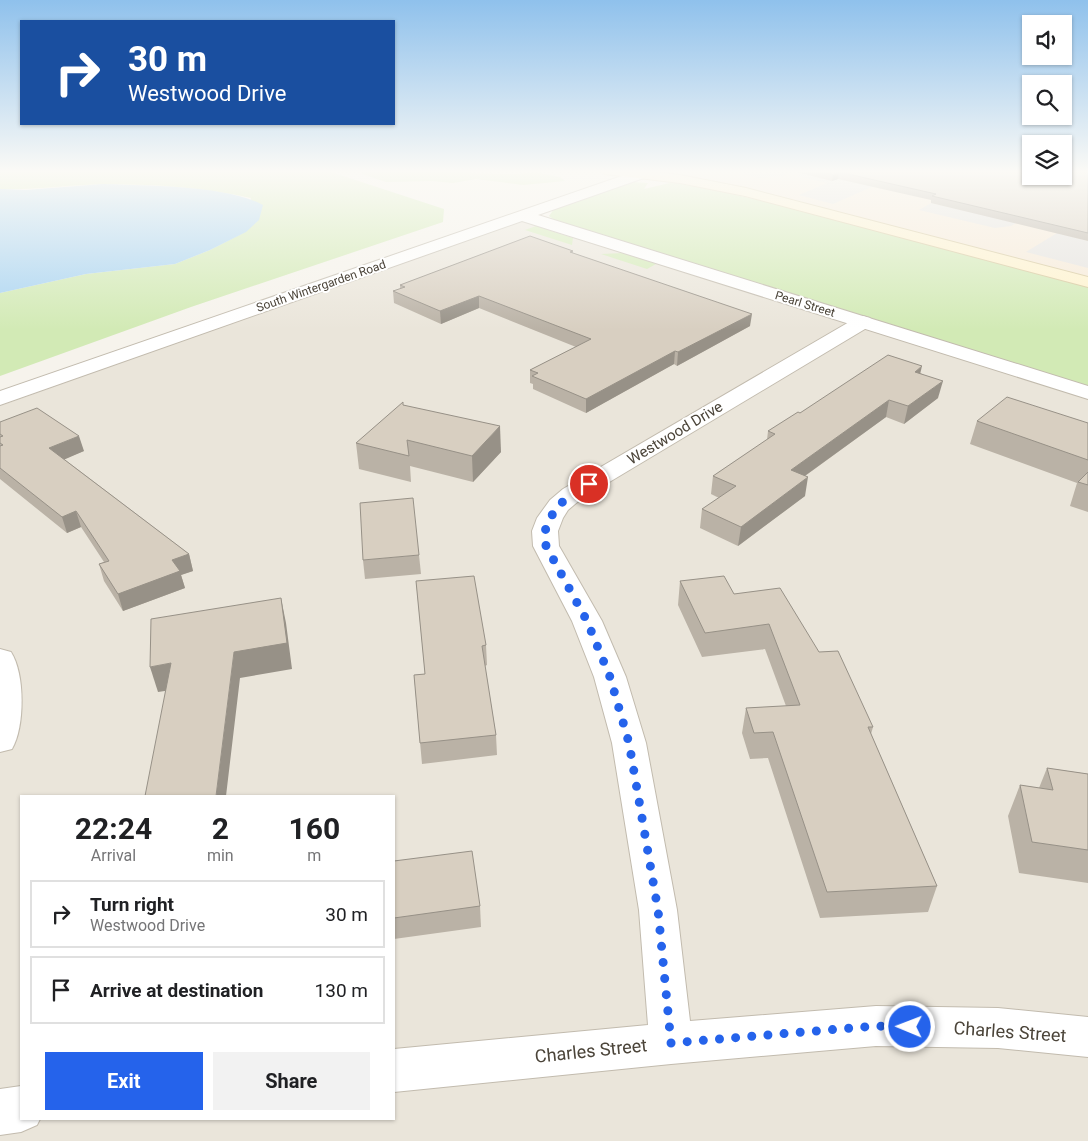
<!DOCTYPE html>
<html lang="en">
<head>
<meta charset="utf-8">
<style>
	body { margin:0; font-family:Roboto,sans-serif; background:#f2f2f2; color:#202124; height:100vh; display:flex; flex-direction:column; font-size:19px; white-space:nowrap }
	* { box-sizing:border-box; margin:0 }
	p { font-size:16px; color:#757577 }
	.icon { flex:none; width:28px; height:28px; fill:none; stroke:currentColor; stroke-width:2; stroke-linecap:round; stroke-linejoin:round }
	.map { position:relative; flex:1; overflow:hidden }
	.drawer { position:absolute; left:20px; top:795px; width:375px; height:325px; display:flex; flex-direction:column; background:#fff; border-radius:0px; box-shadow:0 1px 4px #0004 }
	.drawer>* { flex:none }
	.banner { position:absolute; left:20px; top:20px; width:375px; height:105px; border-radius:0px; box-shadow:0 1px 4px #0004; background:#1a4fa0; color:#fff; overflow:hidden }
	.tools { position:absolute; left:1022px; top:15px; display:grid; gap:10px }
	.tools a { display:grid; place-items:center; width:50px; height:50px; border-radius:0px; background:#fff; box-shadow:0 1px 4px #0004; font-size:25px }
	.pin { position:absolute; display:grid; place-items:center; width:42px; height:42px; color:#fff; margin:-21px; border:2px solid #fff; border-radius:50%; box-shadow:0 1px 5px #0007 }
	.me { position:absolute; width:55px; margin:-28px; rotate:271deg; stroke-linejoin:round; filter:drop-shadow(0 0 4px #0008) }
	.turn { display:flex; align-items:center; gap:18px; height:105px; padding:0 25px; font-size:22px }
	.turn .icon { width:65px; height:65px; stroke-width:2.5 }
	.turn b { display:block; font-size:35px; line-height:42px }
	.eta { display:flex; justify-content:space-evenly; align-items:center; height:85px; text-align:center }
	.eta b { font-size:30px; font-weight:700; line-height:35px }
	.primary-button { display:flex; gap:10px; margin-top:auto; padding:10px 25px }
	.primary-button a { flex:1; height:58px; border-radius:0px; background:#2563eb; color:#fff; font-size:20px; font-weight:700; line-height:58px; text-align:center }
	.primary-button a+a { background:#f2f2f2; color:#202124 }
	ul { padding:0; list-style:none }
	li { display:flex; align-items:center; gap:15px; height:68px; margin:0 10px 8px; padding:0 15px; border:2px solid #e0e0e0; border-radius:0px }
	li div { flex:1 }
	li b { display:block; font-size:19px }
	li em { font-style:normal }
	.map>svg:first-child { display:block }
	.residential { fill:#eae5da; fill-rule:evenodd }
	.commercial { fill:#f7ead8 }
	.green { fill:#d2eab5 }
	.parking { fill:#e5e3e0 }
	.water { fill:#a9d4f2 }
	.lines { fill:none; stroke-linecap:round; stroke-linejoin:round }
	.minor-casing { stroke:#c2bbae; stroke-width:2 }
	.tertiary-casing { stroke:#c2bbae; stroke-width:2 }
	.secondary-casing { stroke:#d6c79b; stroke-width:2 }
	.minor { fill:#fff; fill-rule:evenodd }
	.tertiary { fill:#fff; fill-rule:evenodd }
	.secondary { fill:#fff3cd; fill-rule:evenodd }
	.wall { fill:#bab2a6 }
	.shaded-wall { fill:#979187 }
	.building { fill:#d8cfc1; stroke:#979187 }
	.route { stroke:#2563eb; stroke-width:9; stroke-dasharray:0 16.2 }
	.labels { text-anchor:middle; stroke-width:4; stroke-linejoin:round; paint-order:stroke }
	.far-street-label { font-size:12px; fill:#4b4439; stroke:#fff }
	.street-label { font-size:15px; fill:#4b4439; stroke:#fff }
	.near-street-label { font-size:18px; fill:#4b4439; stroke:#fff }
</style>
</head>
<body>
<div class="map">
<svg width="1088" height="1141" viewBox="0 0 1088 1141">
	<rect width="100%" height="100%" fill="#f6f3ec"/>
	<path class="residential" d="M521 219 1088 399V1141H0V406ZM21 796H394V1119H21Z"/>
	<path class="commercial" d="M663 170H1031V176H1064L1088 170V277L764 192 653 173Z"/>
	<g class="green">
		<path d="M0 170H325L444 209 443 222 191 307 0 376V293L86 274 175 264 210 250 245 232 251 198C203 187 151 184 103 184 68 185 34 190 0 189Z"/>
		<path d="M358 170 432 172 466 170 473 173 514 174 536 172 560 177 565 181 523 185 476 179 453 183 432 181 386 182 362 174Z"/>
		<path d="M633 182 648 183 644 189 674 182 700 187 790 207 1088 287V386L557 222 549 216 554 209Z"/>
		<path d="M536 226 573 238 572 245 525 230Z"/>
		<path d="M624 253 656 264 647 269 601 254Z"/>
	</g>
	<g class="parking">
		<path d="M741 170H788L793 171 782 176 759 178 744 174Z"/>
		<path d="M811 170H910L833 204 799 195 827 183 797 176Z"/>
		<path d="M931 203 992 217 1045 205 1011 226 995 228 919 210Z"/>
		<path d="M1057 233 1088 241V268L1026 252Z"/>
	</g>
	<path class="water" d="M103 184C147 186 226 185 263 205L259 220 246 232 210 250 175 264 86 274 0 293V189L26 190Z"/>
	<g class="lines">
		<g class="minor-casing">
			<g id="minor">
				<path d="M863 316 870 318 873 322 870 326 581 499 568 510 563 518 558 531 559 546 602 621 626 677 646 743 677 910 690 1021 876 1006 998 1008 1088 1017V1057L998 1048 876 1046 671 1064 394 1092V1049L648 1025 639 910 612 743 594 677 572 621 533 546 532 531 537 518 550 500 563 489 856 318Z"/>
				<path d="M0 649 11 652C25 674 25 726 12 749L0 752Z"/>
				<path d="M21 1086V1119H40L37 1125 21 1132 0 1135V1089Z"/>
			</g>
		</g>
		<g class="tertiary-casing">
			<path id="tertiary" d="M639 170H660L658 173 538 215 1088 386V399L522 221 0 405V391Z"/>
		</g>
		<g class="secondary-casing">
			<path id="secondary" d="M598 170H640L680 175 746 188 1088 277V287L745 196 680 183 605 174Z"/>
		</g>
		<use href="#minor" class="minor"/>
		<use href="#tertiary" class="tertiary"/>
		<use href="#secondary" class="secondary"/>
	</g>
	<g class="wall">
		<path d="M788 170H1088V241L931 203V200L838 179 832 181Z"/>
		<path d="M573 251V253L750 326 677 366 674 364 586 413 533 389V384L530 383V370L576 347 479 308 441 324 394 303 393 291 400 289V285Z"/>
		<path d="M921 373 938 398 904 424 886 417 805 476V496L738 546 700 528 702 509 719 498 711 494 713 476 767 440 768 431 800 413Z"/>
		<path d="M403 405 501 452 473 482 410 466 411 482 359 469 356 443Z"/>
		<path d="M977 421 1088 423V512L1070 506 1077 483 970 444Z"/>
		<path d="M0 422 84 451 64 459 189 554 193 571 181 575 185 588 123 611 104 581 99 564 104 562 81 527 67 533 0 479Z"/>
		<path d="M419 555 421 574 365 579 363 560Z"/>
		<path d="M416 581 486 645 487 665 485 666 496 735 497 755 422 764 414 675 425 674Z"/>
		<path d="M680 581 734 594 819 652 873 727 871 734 937 886 928 912 820 918 768 758 750 759 742 733 746 708 786 706 765 649 702 657 678 605Z"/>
		<path d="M1047 768 1088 774V883L1019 873 1008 816 1020 785 1039 788Z"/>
		<path d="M394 861 480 906 481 927 394 939Z"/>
	</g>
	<g class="shaded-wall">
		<path d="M839 172 838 179 832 181 833 175Z"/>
		<path d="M479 296V308L441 324 440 311Z"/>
		<path d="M752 314 750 326 677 366 678 352Z"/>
		<path d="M675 351 674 364 586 413V399Z"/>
		<path d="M922 366 918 383 915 372Z"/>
		<path d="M943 381 938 398 904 424 908 406Z"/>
		<path d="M889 400 886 417 788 488 791 470Z"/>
		<path d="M500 426 501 452 473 482 472 456Z"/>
		<path d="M79 436 84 451 54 464 49 448Z"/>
		<path d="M808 477 805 496 738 546 741 527Z"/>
		<path d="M76 511 81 527 67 533 62 517Z"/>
		<path d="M189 554 193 571 181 575 185 588 123 611 118 594 172 560Z"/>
		<path d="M281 598 286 623 292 669 240 678 226 796H216L234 652Z"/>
		<path d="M171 663 178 689 158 692 150 667Z"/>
	</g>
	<g class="building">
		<path d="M814 170H1031V176H1064V170H1088V233L932 196 936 194 839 172 833 175Z"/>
		<path d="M530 236 573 251 570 252 752 314 678 352 675 351 586 399 532 376 538 373 530 370 591 339 479 296 440 311 393 291 405 287 400 285Z"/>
		<path d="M888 355 922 366 915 372 943 381 908 406 889 400 791 470 808 477 741 527 702 509 736 486 713 476 775 434 768 431 798 412 800 413Z"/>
		<path d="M1007 397 1088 423V460L977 421Z"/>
		<path d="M403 402V405L500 426 472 456 407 440 409 456 356 443Z"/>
		<path d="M37 408 79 436 49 448 189 554 172 560 180 571 118 594 99 564 109 561 76 511 62 517 0 468V446L3 445 0 443V437L3 436 0 434V422Z"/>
		<path d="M1088 472V485L1078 482Z"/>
		<path d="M413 498 419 555 363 560 360 503Z"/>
		<path d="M474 576 486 645 482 646 496 735 420 743 414 675 425 674 416 581Z"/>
		<path d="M724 576 734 594 780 588 819 652 838 651 873 727H868L937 886 827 892 773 732 754 733 746 708 800 705 769 624 705 633 680 581Z"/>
		<path d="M281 598 287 643 234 652 216 796H145L171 663 150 667 151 619Z"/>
		<path d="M1047 768 1088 774V850L1032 842 1020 785 1053 790Z"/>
		<path d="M472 851 480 906 394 918V861Z"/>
	</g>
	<linearGradient id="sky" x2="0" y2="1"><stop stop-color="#8fc1ec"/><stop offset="0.52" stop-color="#fbfaf6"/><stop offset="1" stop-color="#fbfaf6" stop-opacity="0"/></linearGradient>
	<rect width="1088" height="330" fill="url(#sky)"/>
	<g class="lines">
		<path class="route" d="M589 484 572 494 559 505 550 518 545 531 546 546 587 621 610 677 629 743 658 910 671 1043 876 1026 910 1027"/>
	</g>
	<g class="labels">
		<g class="far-street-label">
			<text transform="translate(321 286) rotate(-19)" y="4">South Wintergarden Road</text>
			<text transform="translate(805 304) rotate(17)" y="4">Pearl Street</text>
		</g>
		<g class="street-label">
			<text transform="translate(675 433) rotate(-31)" y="5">Westwood Drive</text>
		</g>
		<g class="near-street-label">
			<text transform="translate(1010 1032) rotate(4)" y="6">Charles Street</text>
			<text transform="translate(591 1051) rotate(-6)" y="6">Charles Street</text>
		</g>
	</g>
</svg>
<div class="tools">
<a><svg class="icon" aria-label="sound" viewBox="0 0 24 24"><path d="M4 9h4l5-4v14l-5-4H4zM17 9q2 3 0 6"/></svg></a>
<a><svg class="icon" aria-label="search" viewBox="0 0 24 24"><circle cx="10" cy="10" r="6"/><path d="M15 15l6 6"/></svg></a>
<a><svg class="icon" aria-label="layers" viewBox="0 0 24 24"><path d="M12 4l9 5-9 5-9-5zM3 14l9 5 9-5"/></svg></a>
</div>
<div class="pin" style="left:589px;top:484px;background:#d93025"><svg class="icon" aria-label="arrive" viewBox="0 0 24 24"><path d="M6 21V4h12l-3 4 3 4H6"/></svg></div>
<svg class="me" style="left:910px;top:1027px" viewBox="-20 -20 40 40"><circle r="17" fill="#2563eb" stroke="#fff" stroke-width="3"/><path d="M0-11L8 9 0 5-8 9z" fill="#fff"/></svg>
<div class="banner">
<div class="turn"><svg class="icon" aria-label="right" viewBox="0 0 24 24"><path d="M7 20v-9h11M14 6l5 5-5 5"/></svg><div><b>30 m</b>Westwood Drive</div></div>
</div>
<section class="drawer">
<div class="eta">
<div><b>22:24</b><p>Arrival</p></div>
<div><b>2</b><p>min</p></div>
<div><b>160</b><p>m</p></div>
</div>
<ul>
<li><svg class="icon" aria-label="right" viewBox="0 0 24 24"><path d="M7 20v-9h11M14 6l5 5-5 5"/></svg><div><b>Turn right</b><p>Westwood Drive</p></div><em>30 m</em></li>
<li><svg class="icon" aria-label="arrive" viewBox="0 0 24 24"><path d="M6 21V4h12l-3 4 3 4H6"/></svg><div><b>Arrive at destination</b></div><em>130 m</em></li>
</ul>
<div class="primary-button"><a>Exit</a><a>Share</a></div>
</section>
</div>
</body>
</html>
